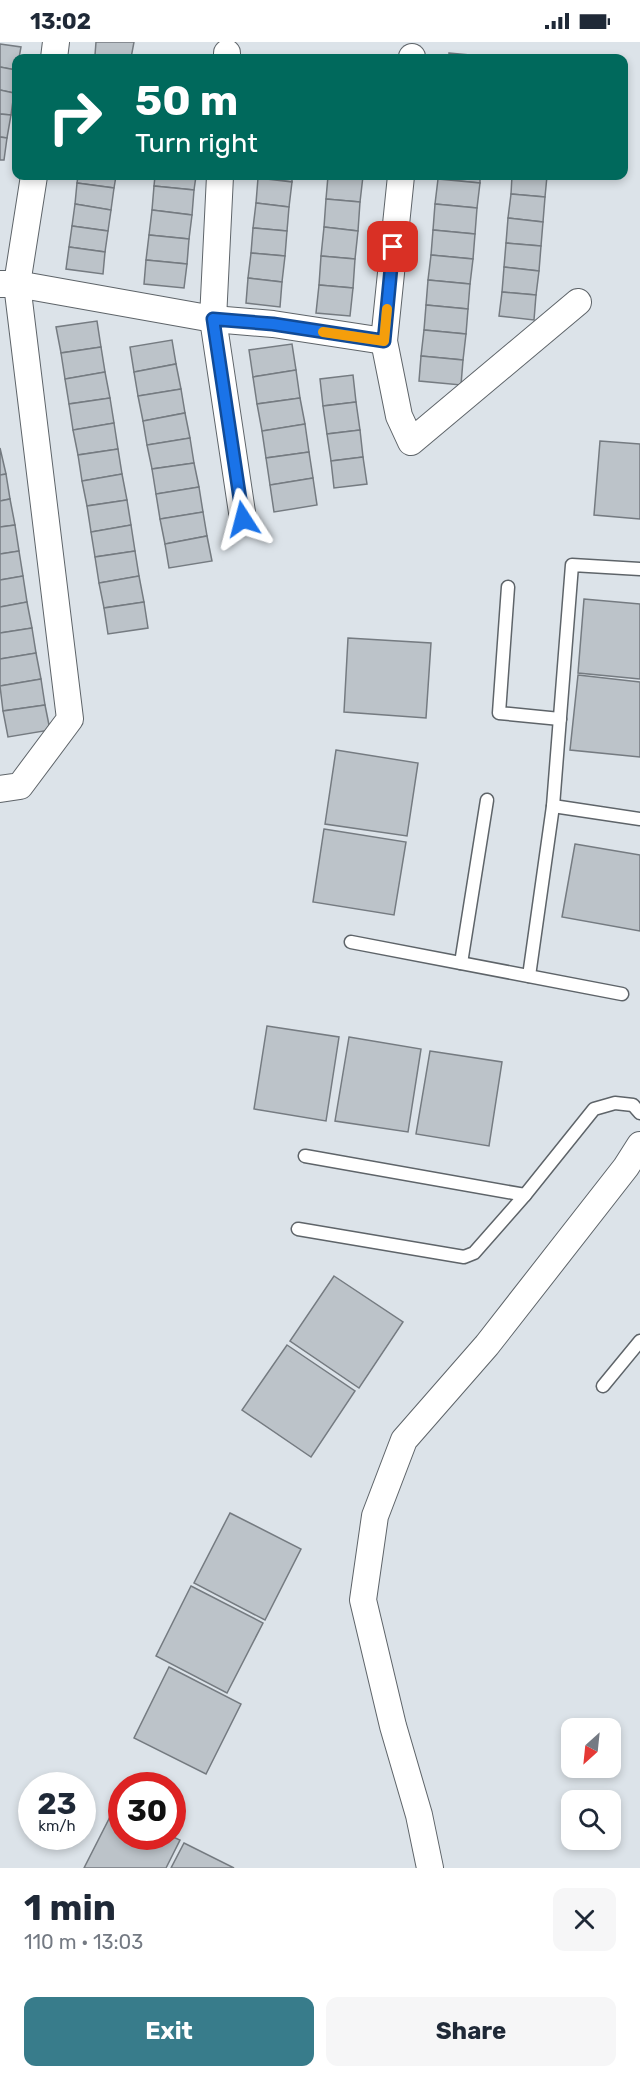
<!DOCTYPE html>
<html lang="en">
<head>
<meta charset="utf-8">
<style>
	body { margin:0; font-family:Rubik,sans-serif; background:#f6f6f7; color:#1f2937; height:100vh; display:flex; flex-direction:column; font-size:22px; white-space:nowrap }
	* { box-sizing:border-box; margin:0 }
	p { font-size:20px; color:#747a83 }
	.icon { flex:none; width:33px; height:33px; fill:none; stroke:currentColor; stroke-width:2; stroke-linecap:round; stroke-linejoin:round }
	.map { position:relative; height:1826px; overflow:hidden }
	.side { display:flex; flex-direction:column; background:#fff; flex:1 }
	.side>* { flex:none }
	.banner { position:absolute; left:12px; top:12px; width:616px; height:126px; border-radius:12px; box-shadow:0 3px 9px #0003; background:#00695c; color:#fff; overflow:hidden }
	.needle { width:39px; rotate:207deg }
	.fabs { position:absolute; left:561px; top:1676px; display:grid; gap:12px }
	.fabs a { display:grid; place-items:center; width:60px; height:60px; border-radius:12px; background:#fff; box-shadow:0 3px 9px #0003; font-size:30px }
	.speed { position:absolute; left:18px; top:1730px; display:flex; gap:12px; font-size:30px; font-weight:700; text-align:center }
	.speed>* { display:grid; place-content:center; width:78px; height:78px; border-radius:50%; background:#fff; box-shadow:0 3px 9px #0003; line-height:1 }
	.speed small { font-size:15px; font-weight:400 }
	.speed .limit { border:9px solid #d22; background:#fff; color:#111 }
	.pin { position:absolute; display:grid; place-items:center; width:51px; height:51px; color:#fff; margin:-26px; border-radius:12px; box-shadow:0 3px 9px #0006 }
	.me { position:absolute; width:66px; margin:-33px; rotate:351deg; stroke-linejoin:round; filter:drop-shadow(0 0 4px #0008) }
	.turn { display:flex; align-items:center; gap:21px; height:126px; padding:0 24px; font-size:27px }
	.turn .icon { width:78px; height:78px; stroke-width:2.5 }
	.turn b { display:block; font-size:42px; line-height:51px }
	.round { display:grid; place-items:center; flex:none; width:63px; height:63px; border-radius:12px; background:#f6f6f7 }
	.overview { display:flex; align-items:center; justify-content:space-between; height:102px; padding:0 24px }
	h1 { font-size:36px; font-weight:700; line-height:45px }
	.button { display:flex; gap:12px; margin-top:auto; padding:12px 24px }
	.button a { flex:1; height:69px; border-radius:12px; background:#387c8b; color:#fff; font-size:24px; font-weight:700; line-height:69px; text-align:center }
	.button a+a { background:#f6f6f7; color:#1f2937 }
	.status { display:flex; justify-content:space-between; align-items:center; height:42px; padding:0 30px; background:#fff; direction:ltr }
	.status svg { height:16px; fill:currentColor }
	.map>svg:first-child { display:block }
	.building { fill:#bcc3c9; stroke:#757b81; stroke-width:1.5 }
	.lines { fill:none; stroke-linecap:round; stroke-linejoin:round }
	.lane-casing { stroke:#5e6469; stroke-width:15 }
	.street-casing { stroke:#5e6469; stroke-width:28 }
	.lane { stroke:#fff; stroke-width:12 }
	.street { stroke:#fff; stroke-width:26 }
	.route-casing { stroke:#114b97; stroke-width:15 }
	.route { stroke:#1a73e8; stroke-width:10 }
	.slow { stroke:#f59e0b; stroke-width:10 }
</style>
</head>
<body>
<div class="status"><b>13:02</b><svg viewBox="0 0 49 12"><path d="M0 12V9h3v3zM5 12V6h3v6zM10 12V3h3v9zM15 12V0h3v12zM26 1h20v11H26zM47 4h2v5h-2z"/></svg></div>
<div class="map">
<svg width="640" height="1826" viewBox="0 0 640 1826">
	<rect width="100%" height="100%" fill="#dce3e9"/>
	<g class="building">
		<path d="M96 0H134L131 16 95 13Z"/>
		<path d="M0 2 21 5 19 16H16V28L0 25Z"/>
		<path d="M449 11 491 15V16H449Z"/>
		<path d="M0 25 16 28 14 51 0 48Z"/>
		<path d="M0 48 14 51 11 73 0 72Z"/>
		<path d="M0 72 11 73 7 96 0 95Z"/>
		<path d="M0 95 7 96 4 118H0Z"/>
		<path d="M78 134H116L114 146 77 141Z"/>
		<path d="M155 134H196L194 148 154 144Z"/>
		<path d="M258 134H292V140L258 136Z"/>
		<path d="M328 134H363L360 160 326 157Z"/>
		<path d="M438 134H480V141L438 137Z"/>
		<path d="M512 134H547L545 155 511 152Z"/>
		<path d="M258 136 292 140 289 165 256 161Z"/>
		<path d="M438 137 480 141 477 166 435 162Z"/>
		<path d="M77 141 114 146 111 168 75 162Z"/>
		<path d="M154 144 194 148 192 173 152 168Z"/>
		<path d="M511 152 545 155 543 180 508 176Z"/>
		<path d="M326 157 360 160 358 189 324 185Z"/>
		<path d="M256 161 289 165 287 189 253 186Z"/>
		<path d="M75 162 111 168 108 189 72 184Z"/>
		<path d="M435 162 477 166 475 192 433 188Z"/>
		<path d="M152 168 192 173 189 197 149 193Z"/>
		<path d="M508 176 543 180 541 204 506 201Z"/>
		<path d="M72 184 108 189 105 210 69 205Z"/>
		<path d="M324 185 358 189 355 217 321 214Z"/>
		<path d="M253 186 287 189 285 214 251 211Z"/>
		<path d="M433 188 475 192 473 217 431 213Z"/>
		<path d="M149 193 189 197 187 222 146 218Z"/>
		<path d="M506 201 541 204 539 229 504 225Z"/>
		<path d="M69 205 105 210 103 232 66 227Z"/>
		<path d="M251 211 285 214 282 240 248 236Z"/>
		<path d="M431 213 473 217 470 242 428 238Z"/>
		<path d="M321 214 355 217 353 246 319 243Z"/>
		<path d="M146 218 187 222 184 246 144 242Z"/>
		<path d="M504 225 539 229 536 253 502 250Z"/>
		<path d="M248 236 282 240 280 265 246 261Z"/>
		<path d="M428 238 470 242 468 267 426 263Z"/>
		<path d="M319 243 353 246 350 274 316 271Z"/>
		<path d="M502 250 536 253 534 278 499 274Z"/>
		<path d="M426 263 468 267 466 292 424 288Z"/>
		<path d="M97 279 101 305 61 311 56 285Z"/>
		<path d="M424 288 466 292 463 318 421 314Z"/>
		<path d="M172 298 176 322 134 330 130 305Z"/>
		<path d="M292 302 296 328 253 335 249 308Z"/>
		<path d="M101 305 105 330 65 337 61 311Z"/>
		<path d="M421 314 463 318 461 343 419 339Z"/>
		<path d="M176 322 181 347 138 354 134 330Z"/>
		<path d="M296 328 300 356 257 362 253 335Z"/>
		<path d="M105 330 110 356 69 362 65 337Z"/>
		<path d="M353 333 356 360 323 364 320 337Z"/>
		<path d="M181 347 185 371 143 379 138 354Z"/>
		<path d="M110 356 114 381 73 388 69 362Z"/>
		<path d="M300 356 305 382 262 389 257 362Z"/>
		<path d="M356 360 360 388 327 392 323 364Z"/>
		<path d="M185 371 190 396 147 403 143 379Z"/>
		<path d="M114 381 118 407 78 413 73 388Z"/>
		<path d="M305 382 309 410 266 416 262 389Z"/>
		<path d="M360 388 363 415 331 419 327 392Z"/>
		<path d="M190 396 194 421 152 427 147 403Z"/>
		<path d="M600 399 640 402V477L594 473Z"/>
		<path d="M0 406 6 432 0 433Z"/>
		<path d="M118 407 122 432 82 439 78 413Z"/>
		<path d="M309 410 313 436 270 443 266 416Z"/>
		<path d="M363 415 367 442 334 446 331 419Z"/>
		<path d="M194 421 199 445 156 452 152 427Z"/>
		<path d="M6 432 10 457 0 459V433Z"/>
		<path d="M122 432 127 458 87 464 82 439Z"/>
		<path d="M313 436 317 463 274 470 270 443Z"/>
		<path d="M199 445 203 470 160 477 156 452Z"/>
		<path d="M10 457 15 483 0 485V459Z"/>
		<path d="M127 458 131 483 91 490 87 464Z"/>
		<path d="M203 470 207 494 165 502 160 477Z"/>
		<path d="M15 483 19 509 0 512V485Z"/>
		<path d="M131 483 135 509 95 515 91 490Z"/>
		<path d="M207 494 212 519 169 526 165 502Z"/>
		<path d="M19 509 23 534 0 538V512Z"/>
		<path d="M135 509 139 534 99 541 95 515Z"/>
		<path d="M23 534 27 560 0 565V538Z"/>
		<path d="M139 534 144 560 104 566 99 541Z"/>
		<path d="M584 557 640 562V637L578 631Z"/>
		<path d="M27 560 32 586 0 591V565Z"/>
		<path d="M144 560 148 586 108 592 104 566Z"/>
		<path d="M32 586 36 611 0 617V591Z"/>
		<path d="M348 596 431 601 426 676 344 670Z"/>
		<path d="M36 611 41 637 0 644V617Z"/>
		<path d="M578 633 640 640V715L570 708Z"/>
		<path d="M41 637 45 663 3 669 0 644Z"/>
		<path d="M45 663 50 688 8 695 3 669Z"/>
		<path d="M336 708 418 721 407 794 325 782Z"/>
		<path d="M324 787 406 800 394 873 313 860Z"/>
		<path d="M575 802 640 813V889L562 875Z"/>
		<path d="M267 984 339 995 326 1079 254 1067Z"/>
		<path d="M349 995 421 1007 408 1090 335 1079Z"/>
		<path d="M430 1009 502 1020 489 1104 416 1092Z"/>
		<path d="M334 1234 403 1280 359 1346 290 1299Z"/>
		<path d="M287 1303 355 1349 311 1415 242 1368Z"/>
		<path d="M230 1471 301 1507 265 1578 194 1541Z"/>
		<path d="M191 1544 263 1581 227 1651 156 1614Z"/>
		<path d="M169 1625 241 1662 206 1732 134 1696Z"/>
		<path d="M115 1765 122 1769V1794H171L180 1798 166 1826H84Z"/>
		<path d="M184 1801 234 1826H171Z"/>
	</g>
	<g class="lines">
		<g class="lane-casing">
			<g id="lane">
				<path d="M508 545 499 671 560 677"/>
				<path d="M553 764 640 777"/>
				<path d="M351 900 622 952"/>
				<path d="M461 921 487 758"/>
				<path d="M529 934 553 764 572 523 640 527"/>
				<path d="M305 1114 525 1153"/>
				<path d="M298 1187 464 1215 474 1211 525 1153 594 1067 615 1061 633 1063 640 1071"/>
				<path d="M603 1344 640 1299"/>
			</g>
		</g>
		<g class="street-casing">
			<g id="street">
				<path d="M54 16 56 0"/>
				<path d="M227 16V11"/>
				<path d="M412 16V15"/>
				<path d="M220 134 213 277 243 477"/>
				<path d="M401 134 384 299 399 374 411 400 578 260"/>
				<path d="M0 242H17L213 277 273 282 384 299"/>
				<path d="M0 747 20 744 70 677 17 242 34 134"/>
				<path d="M430 1826 419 1773 393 1684 363 1558 375 1474 404 1398 487 1303 626 1125 640 1103"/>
			</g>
		</g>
		<use href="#lane" class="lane"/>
		<use href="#street" class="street"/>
	</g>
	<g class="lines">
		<g class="route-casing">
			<path id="route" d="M243 477 213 277 273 282 384 299 393 205"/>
		</g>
		<use href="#route" class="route"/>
		<path class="slow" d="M323 290 384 299 387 267"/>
	</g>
</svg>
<div class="fabs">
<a><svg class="needle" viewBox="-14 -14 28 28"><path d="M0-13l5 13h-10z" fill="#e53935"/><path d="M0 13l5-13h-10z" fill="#747a83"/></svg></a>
<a><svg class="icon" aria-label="search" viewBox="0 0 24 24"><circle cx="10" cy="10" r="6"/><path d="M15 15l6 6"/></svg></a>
</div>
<div class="speed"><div>23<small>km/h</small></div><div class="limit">30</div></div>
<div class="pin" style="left:393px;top:205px;background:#d93025"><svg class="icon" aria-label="arrive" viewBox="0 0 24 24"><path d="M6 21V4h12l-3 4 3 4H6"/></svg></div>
<svg class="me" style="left:243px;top:477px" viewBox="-20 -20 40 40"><path d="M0-17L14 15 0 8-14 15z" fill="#1a73e8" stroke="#fff" stroke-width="4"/></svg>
<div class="banner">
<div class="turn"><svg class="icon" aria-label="right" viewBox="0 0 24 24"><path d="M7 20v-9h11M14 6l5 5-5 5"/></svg><div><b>50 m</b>Turn right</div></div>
</div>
</div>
<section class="side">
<div class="overview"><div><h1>1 min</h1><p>110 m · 13:03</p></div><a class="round"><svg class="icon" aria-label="close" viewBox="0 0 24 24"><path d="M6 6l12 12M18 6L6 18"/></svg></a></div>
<div class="button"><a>Exit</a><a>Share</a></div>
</section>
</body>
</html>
